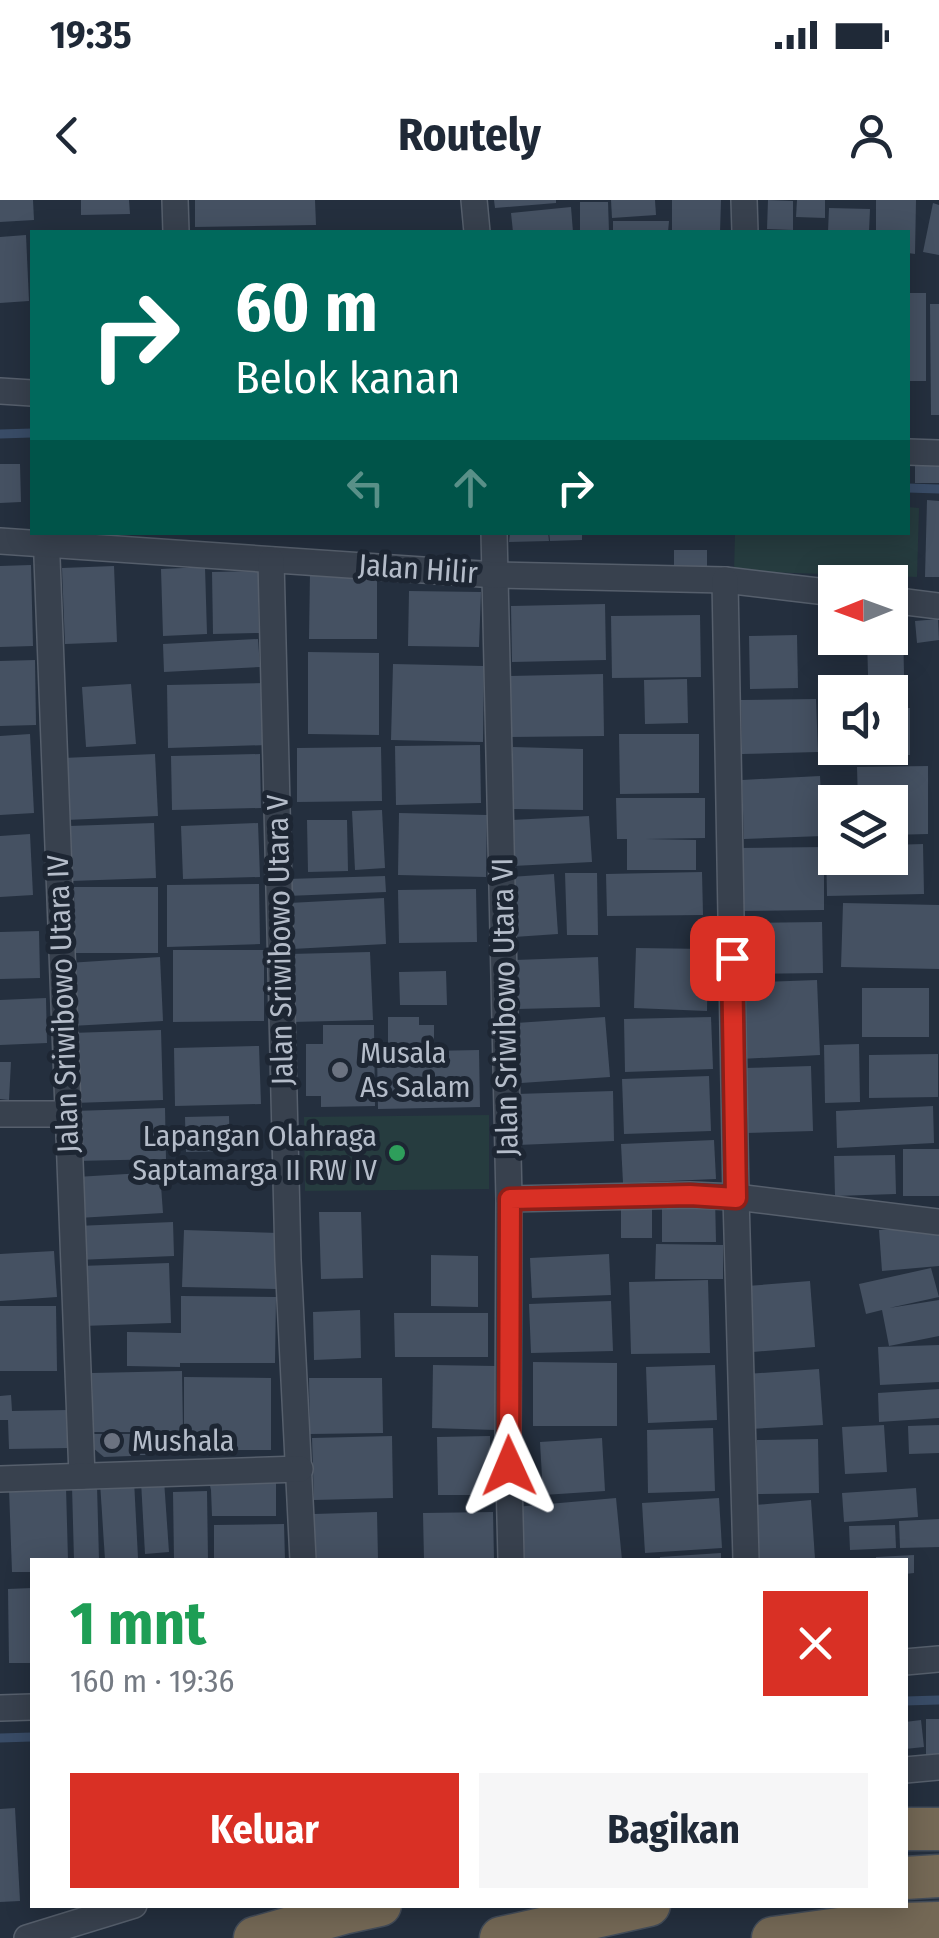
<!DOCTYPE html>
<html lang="id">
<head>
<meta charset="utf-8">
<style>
	body { margin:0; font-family:"Fira Sans Condensed",sans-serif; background:#f6f6f7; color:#1f2937; height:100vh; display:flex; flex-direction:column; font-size:38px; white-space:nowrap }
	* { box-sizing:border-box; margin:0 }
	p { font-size:32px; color:#747a83 }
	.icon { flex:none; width:55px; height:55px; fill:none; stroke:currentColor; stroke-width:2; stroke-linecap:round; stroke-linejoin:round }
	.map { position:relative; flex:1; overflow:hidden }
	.drawer { position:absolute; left:30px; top:1358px; width:878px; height:350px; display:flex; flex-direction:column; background:#fff; border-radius:0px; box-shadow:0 5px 25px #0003 }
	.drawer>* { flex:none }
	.top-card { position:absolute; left:30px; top:30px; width:880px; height:305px; border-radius:0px; box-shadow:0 5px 25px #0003; background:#00695c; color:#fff; overflow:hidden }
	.needle { width:65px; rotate:269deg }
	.buttons { position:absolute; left:818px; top:365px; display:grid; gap:20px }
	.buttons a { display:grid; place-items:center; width:90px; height:90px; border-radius:0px; background:#fff; box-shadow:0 5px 25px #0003; font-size:50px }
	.pin { position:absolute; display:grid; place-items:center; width:85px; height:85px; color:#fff; margin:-42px; border-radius:20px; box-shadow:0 5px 15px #0006 }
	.me { position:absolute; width:110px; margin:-55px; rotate:359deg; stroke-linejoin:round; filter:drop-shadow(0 0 8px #0008) }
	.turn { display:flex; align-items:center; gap:35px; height:210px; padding:0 40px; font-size:45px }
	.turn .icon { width:130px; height:130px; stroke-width:2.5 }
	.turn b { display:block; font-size:70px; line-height:85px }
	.lanes { display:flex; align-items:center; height:95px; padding:0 40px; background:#0003; justify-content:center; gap:50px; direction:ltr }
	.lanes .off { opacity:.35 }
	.round { display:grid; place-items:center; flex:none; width:105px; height:105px; border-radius:0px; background:#f6f6f7 }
	.summary { display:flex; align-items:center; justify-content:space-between; height:170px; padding:0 40px }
	h1 { font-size:60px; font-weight:700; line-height:75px; color:#1e9e55 }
	.cta { display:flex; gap:20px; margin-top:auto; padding:20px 40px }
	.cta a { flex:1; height:115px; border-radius:0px; background:#d93025; color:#fff; font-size:40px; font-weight:700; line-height:115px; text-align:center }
	.cta a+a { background:#f6f6f7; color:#1f2937 }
	.status { display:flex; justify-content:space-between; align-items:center; height:70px; padding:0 50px; background:#fff; direction:ltr }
	.status svg { height:28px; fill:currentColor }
	header { display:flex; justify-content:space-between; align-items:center; height:130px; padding:0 40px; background:#fff; font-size:45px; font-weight:700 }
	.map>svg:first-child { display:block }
	.green { fill:#263c3f }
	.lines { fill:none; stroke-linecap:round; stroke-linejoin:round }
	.stream { stroke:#394c67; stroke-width:9 }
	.building { fill:#455162 }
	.street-casing { stroke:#565f6c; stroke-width:28 }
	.highway-casing { stroke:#434c59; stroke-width:45 }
	.street { stroke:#38414e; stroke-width:25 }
	.highway { stroke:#746855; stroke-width:42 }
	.route-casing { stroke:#8d1f18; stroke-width:25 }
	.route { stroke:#d93025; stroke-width:18 }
	.worship-dot { fill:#6b7280; stroke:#1d2633; stroke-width:4 }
	.leisure-dot { fill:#2e9e5b; stroke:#1d2633; stroke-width:4 }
	.labels { text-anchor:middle; stroke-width:10; stroke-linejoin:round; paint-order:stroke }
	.street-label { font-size:30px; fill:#b4bcc9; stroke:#1d2633 }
	.poi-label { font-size:30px; fill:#b4bcc9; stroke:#1d2633; text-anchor:start }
</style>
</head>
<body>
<div class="status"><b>19:35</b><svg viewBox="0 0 49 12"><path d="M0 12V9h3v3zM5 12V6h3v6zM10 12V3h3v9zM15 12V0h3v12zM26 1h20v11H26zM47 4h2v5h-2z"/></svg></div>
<header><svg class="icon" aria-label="back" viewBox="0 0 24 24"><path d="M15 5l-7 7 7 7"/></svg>Routely<svg class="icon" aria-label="person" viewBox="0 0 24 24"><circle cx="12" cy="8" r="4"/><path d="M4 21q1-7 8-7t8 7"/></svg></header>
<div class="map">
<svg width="939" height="1738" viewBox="0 0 939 1738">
	<rect width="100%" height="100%" fill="#242f3e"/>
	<g class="green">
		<path d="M908 307 919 308 917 377 734 371 735 333 908 332Z"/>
		<path d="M489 915V989L305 991 304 917Z"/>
	</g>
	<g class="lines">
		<g class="stream">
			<path d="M0 234 32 233"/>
			<path d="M908 288 939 289"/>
			<path d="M905 1501 939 1500"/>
			<path d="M0 1538 32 1537"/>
		</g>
	</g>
	<g class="building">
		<path d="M0 0H33L34 20 0 22Z"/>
		<path d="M81 0H129L130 14 81 15Z"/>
		<path d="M195 0H315L316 25 195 27Z"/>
		<path d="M494 0H556V3L495 8Z"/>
		<path d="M611 0H655L656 15 612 18Z"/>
		<path d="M672 0H721L720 32H672Z"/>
		<path d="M768 0 793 1V30L767 29Z"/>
		<path d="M797 0H825V18L796 17Z"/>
		<path d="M876 0H916L915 54 908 53V32H876Z"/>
		<path d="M580 2H608L609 32H580Z"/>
		<path d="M933 3 939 5V55L923 52Z"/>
		<path d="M571 7 573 32H513L511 13Z"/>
		<path d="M829 8 870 9 869 32H828Z"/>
		<path d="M613 21H669L668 32H613Z"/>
		<path d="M26 35 29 101 0 103V37Z"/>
		<rect x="908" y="93" width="18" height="88"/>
		<path d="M930 104H939V215H931Z"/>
		<rect x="915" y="261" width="24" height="22"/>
		<path d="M0 264H20L21 302 0 303Z"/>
		<path d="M927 300 939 301V377H925Z"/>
		<path d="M510 332H548L549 341 509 342Z"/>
		<path d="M549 332H582V340L550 341Z"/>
		<rect x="674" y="350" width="33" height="16"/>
		<path d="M31 365 33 446 0 447V366Z"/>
		<path d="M114 366 117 442 65 444 62 368Z"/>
		<path d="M205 367 207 434 163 436 161 369Z"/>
		<path d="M258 371 259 433 213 434 212 372Z"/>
		<path d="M310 372H377V439H309Z"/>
		<path d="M409 391 481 392 479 447 408 446Z"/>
		<path d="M605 404 606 460 512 462 511 406Z"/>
		<path d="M700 415 701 477 612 478 611 416Z"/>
		<path d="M938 419 939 440 917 443 915 421Z"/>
		<path d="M903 425 904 475H868L867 438H890V426Z"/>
		<path d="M797 435 798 488 750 489 749 436Z"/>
		<path d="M258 439 260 467 164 472 163 444Z"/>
		<path d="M308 452 379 453V535L308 534Z"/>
		<path d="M35 460 36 525 0 526V461Z"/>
		<path d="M393 464 484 466 483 542 391 540Z"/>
		<path d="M603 474 604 536 510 537 509 476Z"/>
		<path d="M687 479 688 523 645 524 644 480Z"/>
		<path d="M266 483 267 545 168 548 167 485Z"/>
		<path d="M131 484 136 544 86 547 82 487Z"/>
		<path d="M816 499 818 552 742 554 741 500Z"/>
		<path d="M890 508H910V555H852V548H890Z"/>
		<path d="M30 534 34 613 0 615V536Z"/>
		<path d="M619 534H699V593L620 594Z"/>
		<path d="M480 545 481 603 396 605 395 546Z"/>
		<path d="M381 547 382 601 297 602V548Z"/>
		<path d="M513 547 583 549V610L512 609Z"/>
		<path d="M155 554 158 616 66 620 63 558Z"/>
		<path d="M260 554 261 608 172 610 171 556Z"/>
		<path d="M928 566V634L890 635V602H858L857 567Z"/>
		<path d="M820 576 823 636 744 639 742 580Z"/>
		<path d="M616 598H705V638L646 639 696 640V670H627V639H617Z"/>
		<path d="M382 610 385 668 355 670 352 611Z"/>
		<path d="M399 613 487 615 486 677 398 675Z"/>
		<path d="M589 616 592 662 513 666 511 620Z"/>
		<path d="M307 620H347L348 671 308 672Z"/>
		<path d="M154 623 156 678 71 681 69 626Z"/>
		<path d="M258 623 260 677 183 679 181 626Z"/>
		<path d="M30 634 33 695 0 697V636Z"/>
		<path d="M923 644 924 694 827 696 826 647 835 646V658H890V645Z"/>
		<path d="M824 647V710L736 711 735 648Z"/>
		<path d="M702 672 703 715 607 716 606 674Z"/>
		<path d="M565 673H597L598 735H567Z"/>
		<path d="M554 674 558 734 514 737 510 677Z"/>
		<path d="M385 676 386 692 287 696V679Z"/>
		<path d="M259 684 260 744 167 747V685Z"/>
		<path d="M74 687H158V753H75Z"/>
		<path d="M476 689 477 742 399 743 398 690Z"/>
		<path d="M384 698 386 744 292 749 289 703Z"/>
		<path d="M843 703 939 705V769L841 767Z"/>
		<path d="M822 722 823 773 739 774V723Z"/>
		<path d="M39 731 40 778 0 779V732Z"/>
		<path d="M636 748 708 749 707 811 634 808Z"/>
		<path d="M173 750H264V821L173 822Z"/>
		<path d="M370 752 373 820 292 822 290 754Z"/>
		<path d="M160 757 163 821 71 826 68 763Z"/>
		<path d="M598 757 600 807 517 809 515 760Z"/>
		<path d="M446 771 447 805H400L399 772Z"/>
		<path d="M817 780 820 855 740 859 737 783Z"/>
		<rect x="862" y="788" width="67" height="49"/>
		<path d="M46 798 47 843 0 845V800Z"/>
		<path d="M388 817H419V825H434V848L388 849Z"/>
		<path d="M605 817 610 877 521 883 516 823Z"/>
		<path d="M711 817 713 869 625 872 624 819Z"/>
		<path d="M323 825H374L375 906 321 907V896H306V844H323Z"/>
		<path d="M161 830 163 900 74 903 71 833Z"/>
		<path d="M859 844 860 902 825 903 824 845Z"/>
		<path d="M259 846 261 904 175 906 174 848Z"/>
		<path d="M479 850 480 907 378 909 377 852Z"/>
		<path d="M938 854V897L869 898V855Z"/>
		<path d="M0 862H11L9 900 0 899Z"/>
		<path d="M811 866 813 931 746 933 744 868Z"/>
		<path d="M709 876 711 931 624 934 622 879Z"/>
		<path d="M613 891 614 941 518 945 516 894Z"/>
		<path d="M933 906 934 943 837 948 836 911Z"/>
		<path d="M165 908 166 959 75 961 74 911Z"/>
		<path d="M229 916 230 951 186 952 185 917Z"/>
		<path d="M714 940 716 979 623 983 621 944Z"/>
		<rect x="903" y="949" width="36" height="47"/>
		<path d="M895 955 896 994 835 996 834 956Z"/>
		<path d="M160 972 163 1013 78 1018 76 977Z"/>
		<path d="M715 997 716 1042H662V998Z"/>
		<rect x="621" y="1001" width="31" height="37"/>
		<path d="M319 1012H361L363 1078 321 1079Z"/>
		<path d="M173 1022 174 1056 77 1060 76 1026Z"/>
		<path d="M939 1026V1066L882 1071 879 1030Z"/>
		<path d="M184 1030 279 1033 277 1089 182 1087Z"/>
		<path d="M656 1044 723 1045V1079H655Z"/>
		<path d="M54 1051 57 1097 0 1101V1054Z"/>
		<path d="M609 1054 611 1095 532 1098 530 1058Z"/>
		<path d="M431 1055 478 1056V1107L431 1106Z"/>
		<path d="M169 1063 171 1123 82 1126 80 1066Z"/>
		<path d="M931 1068 939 1097 889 1108 939 1100V1136L889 1146 882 1110 866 1114 859 1084Z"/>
		<path d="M708 1080 710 1153 631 1154 629 1082Z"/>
		<path d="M810 1081 815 1147 753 1152 747 1086Z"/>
		<path d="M181 1096 276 1097 275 1163H180V1167L127 1166V1132L181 1133Z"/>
		<path d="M611 1101 613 1151 531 1153 529 1104Z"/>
		<path d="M0 1106H56L57 1171H0Z"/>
		<path d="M360 1110 361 1158 314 1160 313 1112Z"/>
		<path d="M394 1113H488V1157H395Z"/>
		<path d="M939 1145V1182L880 1185 878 1147Z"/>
		<path d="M533 1162 617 1163V1226H533Z"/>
		<path d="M433 1165 496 1166 495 1230 432 1228Z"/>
		<path d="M715 1165 717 1220 648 1223 646 1167Z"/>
		<path d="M819 1169 823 1225 749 1229 746 1174Z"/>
		<path d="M182 1171 183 1231H178V1255H135L134 1232H93L92 1173Z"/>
		<path d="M184 1177 271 1178V1250H184Z"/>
		<path d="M309 1178H382L383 1233 310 1234Z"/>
		<path d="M939 1189V1218L879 1222 878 1193Z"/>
		<path d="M11 1195 12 1211 68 1210 69 1248 9 1249 8 1220H0V1196Z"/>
		<path d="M884 1225 887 1272 845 1274 842 1227Z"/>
		<path d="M939 1225V1253L909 1254 908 1226Z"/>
		<path d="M713 1228 715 1291 648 1293 647 1230Z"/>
		<path d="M93 1234H131V1256L104 1257 93 1248Z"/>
		<path d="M392 1236 393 1298 314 1300 312 1238Z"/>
		<path d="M490 1236 491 1295H438L437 1237Z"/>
		<path d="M602 1238 605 1291 543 1295 540 1242Z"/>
		<path d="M818 1239 819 1293 757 1294V1240Z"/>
		<path d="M207 1273 276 1274V1316H212L211 1290Z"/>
		<path d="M134 1280 138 1358 105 1360 100 1282Z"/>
		<path d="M164 1280 169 1352 145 1354 141 1281Z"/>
		<path d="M97 1285 99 1360H74L72 1286Z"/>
		<path d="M66 1287 68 1360H32V1372H12L9 1289Z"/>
		<path d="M916 1288 918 1317 844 1322 842 1293Z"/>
		<path d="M207 1291 208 1360H174L173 1292Z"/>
		<path d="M616 1298 622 1360H520L515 1307Z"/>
		<path d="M719 1298 722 1348 645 1353 642 1303Z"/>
		<path d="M811 1300 815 1359 759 1360 755 1305Z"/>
		<path d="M377 1312 378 1360H315L314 1314Z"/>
		<path d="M493 1312 494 1359 424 1360 423 1313Z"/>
		<path d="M939 1319V1347L900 1348 899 1321Z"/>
		<path d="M284 1324 285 1360H214V1325Z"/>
		<path d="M895 1325 896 1348 850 1350 849 1326Z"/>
		<path d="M721 1353V1360H660V1357Z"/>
		<path d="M914 1355V1373L905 1374V1360H876V1357Z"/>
		<path d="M32 1388V1463H9L8 1389Z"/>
		<rect x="926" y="1519" width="13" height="36"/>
		<path d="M921 1520 924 1547 905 1549V1522Z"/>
		<path d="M15 1608 20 1701 0 1702V1609Z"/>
	</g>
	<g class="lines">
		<g class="street-casing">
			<g id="street">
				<path d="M175 0 176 32"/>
				<path d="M474 0 477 32"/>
				<path d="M744 0 745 32"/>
				<path d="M0 191 32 193"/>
				<path d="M908 252 939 253"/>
				<path d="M46 332 82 1276"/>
				<path d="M494 332 509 999 508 1234 511 1360"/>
				<path d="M0 341 496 375 725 380 835 393"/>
				<path d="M271 360 288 1060 303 1360"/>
				<path d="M725 380 736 997 746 1360"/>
				<path d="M890 400 939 406"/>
				<path d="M0 914H67"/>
				<path d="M509 999 690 995 736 997 939 1022"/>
				<path d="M0 1279 300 1269"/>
				<path d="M905 1462 939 1459"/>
				<path d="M0 1508 32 1507"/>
				<path d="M905 1570 939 1567"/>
				<path d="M27 1738 134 1705"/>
			</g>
		</g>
		<g class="highway-casing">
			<g id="highway">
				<path d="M905 1629H939"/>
				<path d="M905 1678 939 1676"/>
				<path d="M255 1738 343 1713 380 1705"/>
				<path d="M501 1738 649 1705"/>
				<path d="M773 1738 868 1725 939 1723"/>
			</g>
		</g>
		<use href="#street" class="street"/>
		<use href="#highway" class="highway"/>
	</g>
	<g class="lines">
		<g class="route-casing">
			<path id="route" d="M509 1266 510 999 690 995 736 998 732 758"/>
		</g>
		<use href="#route" class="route"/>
	</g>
	<g class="worship-dot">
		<circle cx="340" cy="870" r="10"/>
		<circle cx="112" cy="1241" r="10"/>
	</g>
	<circle class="leisure-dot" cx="397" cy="953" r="10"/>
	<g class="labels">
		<g class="street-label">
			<text transform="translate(418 369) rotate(4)" y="10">Jalan Hilir</text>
			<text transform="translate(280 740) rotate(-91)" y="10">Jalan Sriwibowo Utara V</text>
			<text transform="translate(63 804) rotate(-92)" y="10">Jalan Sriwibowo Utara IV</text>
			<text transform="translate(505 807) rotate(-91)" y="10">Jalan Sriwibowo Utara VI</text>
		</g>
		<g class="poi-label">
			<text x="360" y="863">Musala<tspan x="360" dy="34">As Salam</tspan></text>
			<text x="377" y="946" text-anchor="end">Lapangan Olahraga<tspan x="377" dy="34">Saptamarga II RW IV</tspan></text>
			<text x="132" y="1251">Mushala</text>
		</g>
	</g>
</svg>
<div class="buttons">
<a><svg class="needle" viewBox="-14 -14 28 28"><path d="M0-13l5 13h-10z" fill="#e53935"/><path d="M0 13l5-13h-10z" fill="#747a83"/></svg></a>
<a><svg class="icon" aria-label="sound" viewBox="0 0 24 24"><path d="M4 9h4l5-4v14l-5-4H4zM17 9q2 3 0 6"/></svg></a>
<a><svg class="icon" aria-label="layers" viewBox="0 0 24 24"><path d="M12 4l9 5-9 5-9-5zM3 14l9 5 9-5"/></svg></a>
</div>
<div class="pin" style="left:732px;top:758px;background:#d93025"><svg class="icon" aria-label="arrive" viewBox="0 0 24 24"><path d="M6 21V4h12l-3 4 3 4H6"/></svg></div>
<svg class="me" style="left:509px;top:1266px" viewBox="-20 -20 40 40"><path d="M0-17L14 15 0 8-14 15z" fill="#d93025" stroke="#fff" stroke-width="4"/></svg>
<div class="top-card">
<div class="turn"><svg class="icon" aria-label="right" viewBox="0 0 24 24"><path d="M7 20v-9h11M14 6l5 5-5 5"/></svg><div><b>60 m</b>Belok kanan</div></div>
<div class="lanes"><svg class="icon off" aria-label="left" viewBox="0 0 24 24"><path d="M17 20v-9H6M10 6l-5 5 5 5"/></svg><svg class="icon off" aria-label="ahead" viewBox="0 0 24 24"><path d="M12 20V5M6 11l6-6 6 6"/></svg><svg class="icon" aria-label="right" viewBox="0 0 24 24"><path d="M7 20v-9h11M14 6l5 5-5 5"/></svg></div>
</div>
<section class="drawer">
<div class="summary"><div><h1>1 mnt</h1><p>160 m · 19:36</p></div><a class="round" style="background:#d93025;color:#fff"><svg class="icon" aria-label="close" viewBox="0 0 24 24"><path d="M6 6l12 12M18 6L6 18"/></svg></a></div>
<div class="cta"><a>Keluar</a><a>Bagikan</a></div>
</section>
</div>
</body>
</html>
